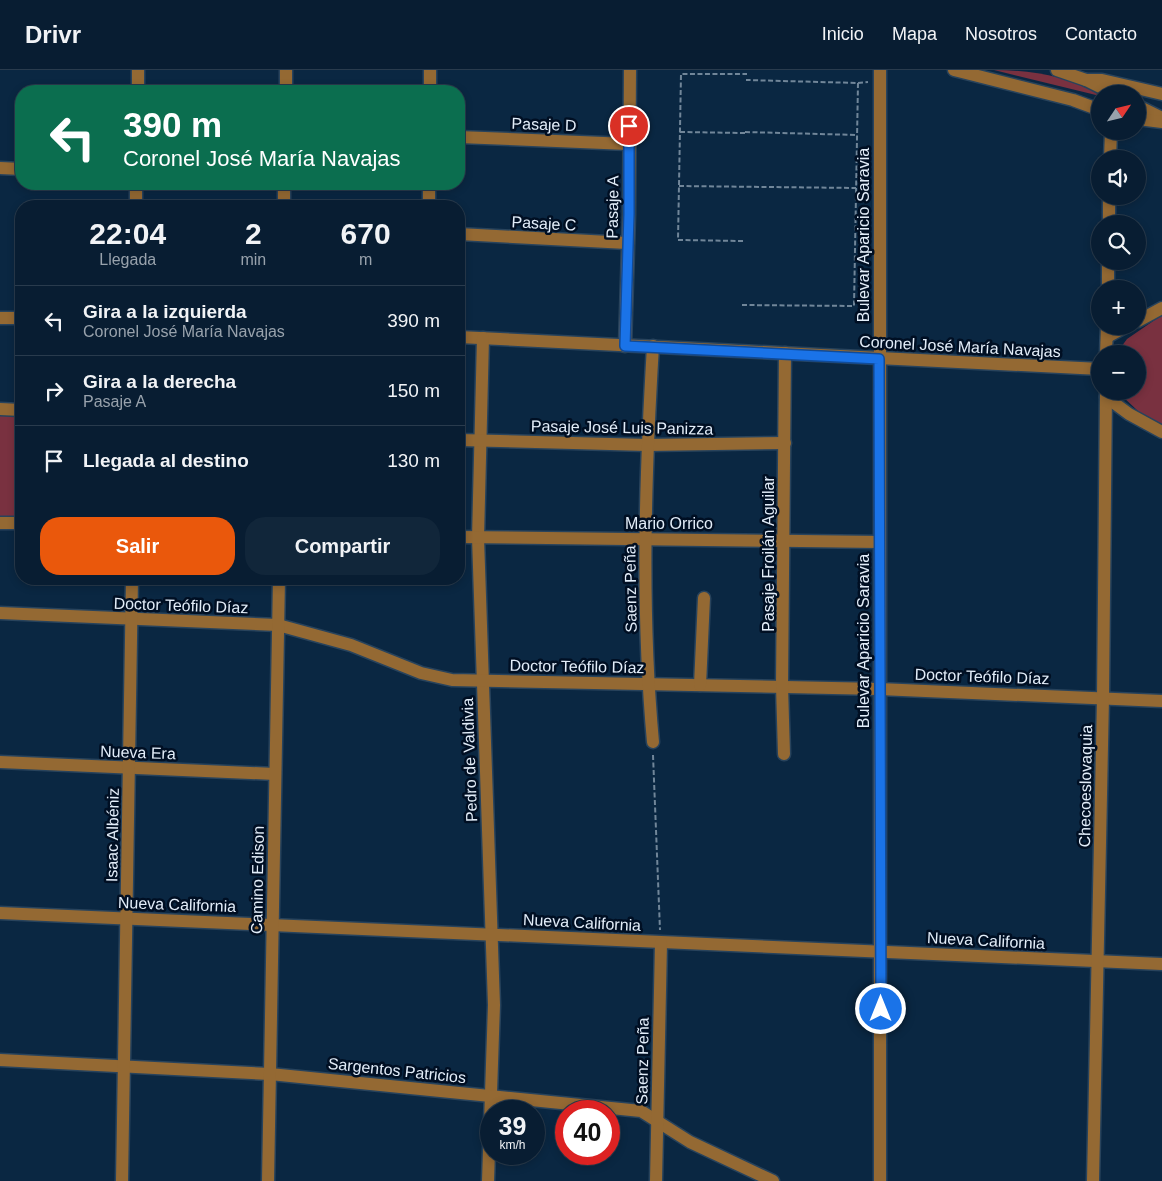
<!DOCTYPE html>
<html lang="es">
<head>
<meta charset="utf-8">
<style>
	body { margin:0; font-family:Helvetica,sans-serif; background:#11263a; color:#f1f3f6; height:100vh; display:flex; flex-direction:column; font-size:19px; white-space:nowrap }
	* { box-sizing:border-box; margin:0 }
	p { font-size:16px; color:#98a2ac }
	.icon { flex:none; width:28px; height:28px; fill:none; stroke:currentColor; stroke-width:2; stroke-linecap:round; stroke-linejoin:round }
	.map { position:relative; flex:1; overflow:hidden }
	.panel { position:absolute; left:15px; top:130px; width:450px; height:385px; display:flex; flex-direction:column; background:#081d32; border-radius:20px; box-shadow:0 2px 8px #0003,0 0 0 1px #293b4d }
	.panel>* { flex:none }
	.top-card { position:absolute; left:15px; top:15px; width:450px; height:105px; border-radius:20px; box-shadow:0 2px 8px #0003,0 0 0 1px #293b4d; background:#0b6e4f; color:#fff; overflow:hidden }
	.needle { width:32px; rotate:55deg }
	.fabs { position:absolute; left:1091px; top:15px; display:grid; gap:10px }
	.fabs a { display:grid; place-items:center; width:55px; height:55px; border-radius:50%; background:#081d32; box-shadow:0 2px 8px #0003,0 0 0 1px #293b4d; font-size:25px }
	.speed { position:absolute; left:480px; top:1030px; display:flex; gap:10px; font-size:25px; font-weight:700; text-align:center }
	.speed>* { display:grid; place-content:center; width:65px; height:65px; border-radius:50%; background:#081d32; box-shadow:0 2px 8px #0003,0 0 0 1px #293b4d; line-height:1 }
	.speed small { font-size:12px; font-weight:400 }
	.speed .limit { border:8px solid #d22; background:#fff; color:#111 }
	.pin { position:absolute; display:grid; place-items:center; width:42px; height:42px; color:#fff; margin:-21px; border:2px solid #fff; border-radius:50%; box-shadow:0 1px 5px #0007 }
	.me { position:absolute; width:55px; margin:-28px; rotate:0deg; stroke-linejoin:round; filter:drop-shadow(0 0 4px #0008) }
	.turn { display:flex; align-items:center; gap:18px; height:105px; padding:0 25px; font-size:22px }
	.turn .icon { width:65px; height:65px; stroke-width:2.5 }
	.turn b { display:block; font-size:35px; line-height:42px }
	.eta { display:flex; justify-content:space-evenly; align-items:center; height:85px; text-align:center }
	.eta b { font-size:30px; font-weight:600; line-height:35px }
	.action { display:flex; gap:10px; margin-top:auto; padding:10px 25px }
	.action a { flex:1; height:58px; border-radius:20px; background:#ea580c; color:#fff; font-size:20px; font-weight:600; line-height:58px; text-align:center }
	.action a+a { background:#11263a; color:#f1f3f6 }
	ul { padding:0; list-style:none }
	li { display:flex; align-items:center; gap:15px; height:70px; padding:0 25px; border-top:1px solid #293b4d }
	li div { flex:1 }
	li b { display:block; font-size:19px }
	li em { font-style:normal }
	header { display:flex; align-items:center; gap:30px; box-sizing:border-box; height:70px; padding:0 25px; background:#081d32; border-bottom:1px solid #293b4d }
	header strong { font-size:24px }
	nav { display:flex; gap:28px; margin-inline-start:auto; font-size:18px }
	.map>svg:first-child { display:block }
	.green { fill:#793140 }
	.lines { fill:none; stroke-linecap:round; stroke-linejoin:round }
	.minor-casing { stroke:#28435c; stroke-width:15 }
	.path { stroke:#718699; stroke-width:2; stroke-dasharray:5 2.5; stroke-linecap:butt }
	.minor { stroke:#946933; stroke-width:12 }
	.route-casing { stroke:#114b97; stroke-width:12 }
	.route { stroke:#1a73e8; stroke-width:9 }
	.labels { text-anchor:middle; stroke-width:5; stroke-linejoin:round; paint-order:stroke }
	.street-label { font-size:16px; fill:#e2edf9; stroke:#000f23 }
</style>
</head>
<body>
<header>
<strong>Drivr</strong>
<nav><a>Inicio</a><a>Mapa</a><a>Nosotros</a><a>Contacto</a></nav>
</header>
<div class="map">
<svg width="1162" height="1111" viewBox="0 0 1162 1111">
	<rect width="100%" height="100%" fill="#0a2742"/>
	<g class="green">
		<path d="M994 0C1030 0 1068 6 1100 24V26Z"/>
		<path d="M1162 245V356L1139 342 1120 324 1118 321H1138V284H1116L1127 269Z"/>
		<rect x="0" y="343" width="21" height="104"/>
	</g>
	<g class="lines">
		<g class="minor-casing">
			<g id="minor">
				<path d="M954 0 1073 30 1100 40"/>
				<path d="M1057 0 1086 10 1114 24"/>
				<path d="M1086 10H1102L1162 24"/>
				<path d="M138 21V0"/>
				<path d="M286 21V0"/>
				<path d="M430 21V0"/>
				<path d="M1138 36 1162 48"/>
				<path d="M1138 49 1162 52"/>
				<path d="M459 67 628 74"/>
				<path d="M1110 89 1111 61"/>
				<path d="M0 98 21 99"/>
				<path d="M284 114V136"/>
				<path d="M136 136V114"/>
				<path d="M429 136V114"/>
				<path d="M1109 154V126"/>
				<path d="M459 164 627 173"/>
				<path d="M1108 219V191"/>
				<path d="M0 248H21"/>
				<path d="M1138 251 1162 238"/>
				<path d="M459 267 1100 299"/>
				<path d="M1107 267 1127 256"/>
				<path d="M483 268 478 468 494 935 488 1111"/>
				<path d="M625 276 629 144 630 0"/>
				<path d="M1106 284 1107 256"/>
				<path d="M1106 327 1129 344 1162 362"/>
				<path d="M0 339 21 340"/>
				<path d="M459 370 647 375 785 373"/>
				<path d="M0 453H21"/>
				<path d="M459 467 879 472"/>
				<path d="M0 543 278 555 351 575 421 603 452 610 879 619 1162 631"/>
				<path d="M700 615 704 528"/>
				<path d="M653 672C641 541 645 408 653 276"/>
				<path d="M784 684 782 616 785 283"/>
				<path d="M0 692 275 704"/>
				<path d="M0 843 1162 894"/>
				<path d="M0 990 270 1004 641 1041 690 1072 773 1111"/>
				<path d="M122 1111 132 509"/>
				<path d="M268 1111 279 509"/>
				<path d="M656 1111 661 873"/>
				<path d="M880 1111V0"/>
				<path d="M1093 1111 1103 628 1106 321"/>
			</g>
		</g>
		<g class="path">
			<path d="M858 13 868 12"/>
			<path d="M680 62 745 63"/>
			<path d="M745 62 857 65"/>
			<path d="M679 116 856 118"/>
			<path d="M743 171 678 170 681 4H747"/>
			<path d="M742 235 854 236 858 13 746 10"/>
			<path d="M653 685 660 860"/>
		</g>
		<use href="#minor" class="minor"/>
	</g>
	<g class="lines">
		<g class="route-casing">
			<path id="route" d="M629 56V144L625 276 879 289 881 939"/>
		</g>
		<use href="#route" class="route"/>
	</g>
	<g class="labels">
		<g class="street-label">
			<text transform="translate(544 54) rotate(2)" y="6">Pasaje D</text>
			<text transform="translate(612 137) rotate(-89)" y="6">Pasaje A</text>
			<text transform="translate(544 153) rotate(3)" y="6">Pasaje C</text>
			<text transform="translate(863 165) rotate(-90)" y="6">Bulevar Aparicio Saravia</text>
			<text transform="translate(960 276) rotate(3)" y="6">Coronel José María Navajas</text>
			<text transform="translate(622 357) rotate(1)" y="6">Pasaje José Luis Panizza</text>
			<text x="669" y="459">Mario Orrico</text>
			<text transform="translate(768 484) rotate(-90)" y="6">Pasaje Froilán Aguilar</text>
			<text transform="translate(630 519) rotate(-91)" y="6">Saenz Peña</text>
			<text transform="translate(181 535) rotate(2)" y="6">Doctor Teófilo Díaz</text>
			<text transform="translate(863 571) rotate(-90)" y="6">Bulevar Aparicio Saravia</text>
			<text transform="translate(577 596) rotate(1)" y="6">Doctor Teófilo Díaz</text>
			<text transform="translate(982 606) rotate(2)" y="6">Doctor Teófilo Díaz</text>
			<text transform="translate(138 682) rotate(2)" y="6">Nueva Era</text>
			<text transform="translate(469 690) rotate(-92)" y="6">Pedro de Valdivia</text>
			<text transform="translate(1085 716) rotate(-89)" y="6">Checoeslovaquia</text>
			<text transform="translate(112 765) rotate(-89)" y="6">Isaac Albéniz</text>
			<text transform="translate(257 810) rotate(-89)" y="6">Camino Edison</text>
			<text transform="translate(177 834) rotate(2)" y="6">Nueva California</text>
			<text transform="translate(582 852) rotate(3)" y="6">Nueva California</text>
			<text transform="translate(986 870) rotate(3)" y="6">Nueva California</text>
			<text transform="translate(642 991) rotate(-89)" y="6">Saenz Peña</text>
			<text transform="translate(397 1000) rotate(6)" y="6">Sargentos Patricios</text>
		</g>
	</g>
</svg>
<div class="fabs">
<a><svg class="needle" viewBox="-14 -14 28 28"><path d="M0-13l5 13h-10z" fill="#e53935"/><path d="M0 13l5-13h-10z" fill="#98a2ac"/></svg></a>
<a><svg class="icon" aria-label="sound" viewBox="0 0 24 24"><path d="M4 9h4l5-4v14l-5-4H4zM17 9q2 3 0 6"/></svg></a>
<a><svg class="icon" aria-label="search" viewBox="0 0 24 24"><circle cx="10" cy="10" r="6"/><path d="M15 15l6 6"/></svg></a>
<a>+</a>
<a>−</a>
</div>
<div class="speed"><div>39<small>km/h</small></div><div class="limit">40</div></div>
<div class="pin" style="left:629px;top:56px;background:#d93025"><svg class="icon" aria-label="arrive" viewBox="0 0 24 24"><path d="M6 21V4h12l-3 4 3 4H6"/></svg></div>
<svg class="me" style="left:881px;top:939px" viewBox="-20 -20 40 40"><circle r="17" fill="#1a73e8" stroke="#fff" stroke-width="3"/><path d="M0-11L8 9 0 5-8 9z" fill="#fff"/></svg>
<div class="top-card">
<div class="turn"><svg class="icon" aria-label="left" viewBox="0 0 24 24"><path d="M17 20v-9H6M10 6l-5 5 5 5"/></svg><div><b>390 m</b>Coronel José María Navajas</div></div>
</div>
<section class="panel">
<div class="eta">
<div><b>22:04</b><p>Llegada</p></div>
<div><b>2</b><p>min</p></div>
<div><b>670</b><p>m</p></div>
</div>
<ul>
<li><svg class="icon" aria-label="left" viewBox="0 0 24 24"><path d="M17 20v-9H6M10 6l-5 5 5 5"/></svg><div><b>Gira a la izquierda</b><p>Coronel José María Navajas</p></div><em>390 m</em></li>
<li><svg class="icon" aria-label="right" viewBox="0 0 24 24"><path d="M7 20v-9h11M14 6l5 5-5 5"/></svg><div><b>Gira a la derecha</b><p>Pasaje A</p></div><em>150 m</em></li>
<li><svg class="icon" aria-label="arrive" viewBox="0 0 24 24"><path d="M6 21V4h12l-3 4 3 4H6"/></svg><div><b>Llegada al destino</b></div><em>130 m</em></li>
</ul>
<div class="action"><a>Salir</a><a>Compartir</a></div>
</section>
</div>
</body>
</html>
